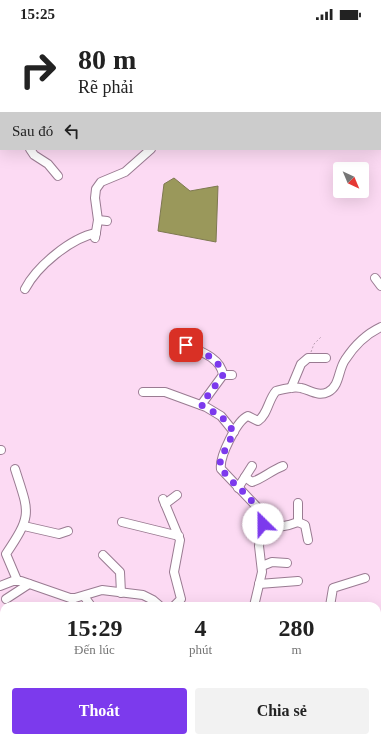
<!DOCTYPE html>
<html lang="vi">
<head>
<meta charset="utf-8">
<style>
	body { margin:0; font-family:"Times New Roman",serif; background:#f2f2f2; color:#222; height:100vh; display:flex; flex-direction:column; font-size:15px; white-space:nowrap }
	* { box-sizing:border-box; margin:0 }
	p { font-size:13px; color:#767676 }
	.icon { flex:none; width:22px; height:22px; fill:none; stroke:currentColor; stroke-width:2; stroke-linecap:round; stroke-linejoin:round }
	.map { position:relative; flex:1; overflow:hidden }
	.details { position:absolute; left:0px; top:574px; width:381px; height:140px; display:flex; flex-direction:column; background:#fff; border-radius:12px 12px 0 0; box-shadow:0 4px 16px #0002 }
	.details>* { flex:none }
	.guide { position:absolute; left:0px; top:0px; width:381px; height:122px; box-shadow:0 4px 16px #0002; background:#fff; color:#222; overflow:hidden }
	.needle { width:26px; rotate:136deg }
	.fabs { position:absolute; left:333px; top:134px; display:grid; gap:8px }
	.fabs a { display:grid; place-items:center; width:36px; height:36px; border-radius:4px; background:#fff; box-shadow:0 4px 16px #0002; font-size:20px }
	.pin { position:absolute; display:grid; place-items:center; width:34px; height:34px; color:#fff; margin:-17px; border-radius:8px; box-shadow:0 2px 6px #0006 }
	.me { position:absolute; width:44px; margin:-22px; rotate:337deg; stroke-linejoin:round; filter:drop-shadow(0 0 3px #0008) }
	.turn { display:flex; align-items:center; gap:14px; height:84px; padding:0 12px; font-size:18px }
	.turn .icon { width:52px; height:52px; stroke-width:2.5 }
	.turn b { display:block; font-size:28px; line-height:34px }
	.then { display:flex; align-items:center; height:38px; padding:0 12px; background:#0003; gap:8px; font-size:15px }
	.eta { display:flex; justify-content:space-evenly; align-items:center; height:68px; text-align:center }
	.eta b { font-size:24px; font-weight:700; line-height:28px }
	.primary-button { display:flex; gap:8px; margin-top:auto; padding:8px 12px }
	.primary-button a { flex:1; height:46px; border-radius:4px; background:#7c3aed; color:#fff; font-size:16px; font-weight:700; line-height:46px; text-align:center }
	.primary-button a+a { background:#f2f2f2; color:#222 }
	.status { display:flex; justify-content:space-between; align-items:center; height:28px; padding:0 20px; background:#fff; direction:ltr }
	.status svg { height:11px; fill:currentColor }
	.map>svg:first-child { display:block }
	.water { fill:#9a985b; stroke:#7e7951 }
	.lines { fill:none; stroke-linecap:round; stroke-linejoin:round }
	.minor-casing { stroke:#9a7b92; stroke-width:10 }
	.path { stroke:#baa0b3; stroke-width:1; stroke-dasharray:2 2; stroke-linecap:butt }
	.minor { stroke:#fff; stroke-width:8 }
	.route { stroke:#7c3aed; stroke-width:7; stroke-dasharray:0 12.6 }
</style>
</head>
<body>
<div class="status"><b>15:25</b><svg viewBox="0 0 49 12"><path d="M0 12V9h3v3zM5 12V6h3v6zM10 12V3h3v9zM15 12V0h3v12zM26 1h20v11H26zM47 4h2v5h-2z"/></svg></div>
<div class="map">
<svg width="381" height="714" viewBox="0 0 381 714">
	<rect width="100%" height="100%" fill="#fcdaf3"/>
	<path class="water" d="M174 150 190 163 218 158 216 214 158 203 164 156Z"/>
	<g class="lines">
		<g class="minor-casing">
			<g id="minor">
				<path d="M226 0 227 1"/>
				<path d="M154 1 157 0"/>
				<path d="M0 84H1"/>
				<path d="M30 121 34 127 48 136 58 148"/>
				<path d="M98 192 107 193"/>
				<path d="M95 210 98 192 95 170 96 161 101 154 125 144 151 121"/>
				<path d="M375 250 381 258"/>
				<path d="M25 261C37 238 71 210 96 205"/>
				<path d="M186 317C200 323 221 330 223 347L201 377"/>
				<path d="M223 347H232"/>
				<path d="M291 360 301 336 308 330H326"/>
				<path d="M143 364H165L206 379 221 388 234 404"/>
				<path d="M0 422H1"/>
				<path d="M15 441C29 485 33 486 6 526L17 552"/>
				<path d="M245 449 252 454C262 451 272 442 283 438"/>
				<path d="M238 460 252 438"/>
				<path d="M163 471 180 512 174 544 181 571 174 578"/>
				<path d="M165 476 177 467"/>
				<path d="M122 494 179 508"/>
				<path d="M298 494 305 497 308 512"/>
				<path d="M24 498 59 506 68 503"/>
				<path d="M262 502 289 497 298 494V475"/>
				<path d="M103 527 120 544 121 565"/>
				<path d="M262 538 272 534 287 535"/>
				<path d="M259 556 298 553"/>
				<path d="M0 558 13 553H21L70 570H75L102 562 143 567 153 572 160 578"/>
				<path d="M84 568 91 578"/>
				<path d="M6 571 29 556"/>
				<path d="M254 578 262 544 259 518 263 490 257 479 221 441C219 429 237 392 248 388L258 393C268 386 268 372 276 363 284 361 293 358 301 360 310 362 318 369 328 364 340 358 338 342 345 332 354 318 366 306 381 299"/>
				<path d="M330 578 333 560 365 550"/>
				<path d="M0 625V626"/>
				<path d="M377 659 381 661"/>
				<path d="M0 669 4 672"/>
				<path d="M17 710 18 714"/>
				<path d="M232 714 234 710"/>
			</g>
		</g>
		<path class="path" d="M311 324 314 316 321 309"/>
		<use href="#minor" class="minor"/>
	</g>
	<g class="lines">
		<path class="route" d="M186 317C200 323 220 330 223 347L201 377 221 388 234 404 220 432 221 440C233 459 261 473 263 496"/>
	</g>
</svg>
<div class="fabs">
<a><svg class="needle" viewBox="-14 -14 28 28"><path d="M0-13l5 13h-10z" fill="#e53935"/><path d="M0 13l5-13h-10z" fill="#767676"/></svg></a>
</div>
<div class="pin" style="left:186px;top:317px;background:#d93025"><svg class="icon" aria-label="arrive" viewBox="0 0 24 24"><path d="M6 21V4h12l-3 4 3 4H6"/></svg></div>
<svg class="me" style="left:263px;top:496px" viewBox="-20 -20 40 40"><circle r="19" fill="#fff"/><path d="M0-13L10 11 0 6-10 11z" fill="#7c3aed"/></svg>
<div class="guide">
<div class="turn"><svg class="icon" aria-label="right" viewBox="0 0 24 24"><path d="M7 20v-9h11M14 6l5 5-5 5"/></svg><div><b>80 m</b>Rẽ phải</div></div>
<div class="then">Sau đó<svg class="icon" aria-label="left" viewBox="0 0 24 24"><path d="M17 20v-9H6M10 6l-5 5 5 5"/></svg></div>
</div>
<section class="details">
<div class="eta">
<div><b>15:29</b><p>Đến lúc</p></div>
<div><b>4</b><p>phút</p></div>
<div><b>280</b><p>m</p></div>
</div>
<div class="primary-button"><a>Thoát</a><a>Chia sẻ</a></div>
</section>
</div>
</body>
</html>
